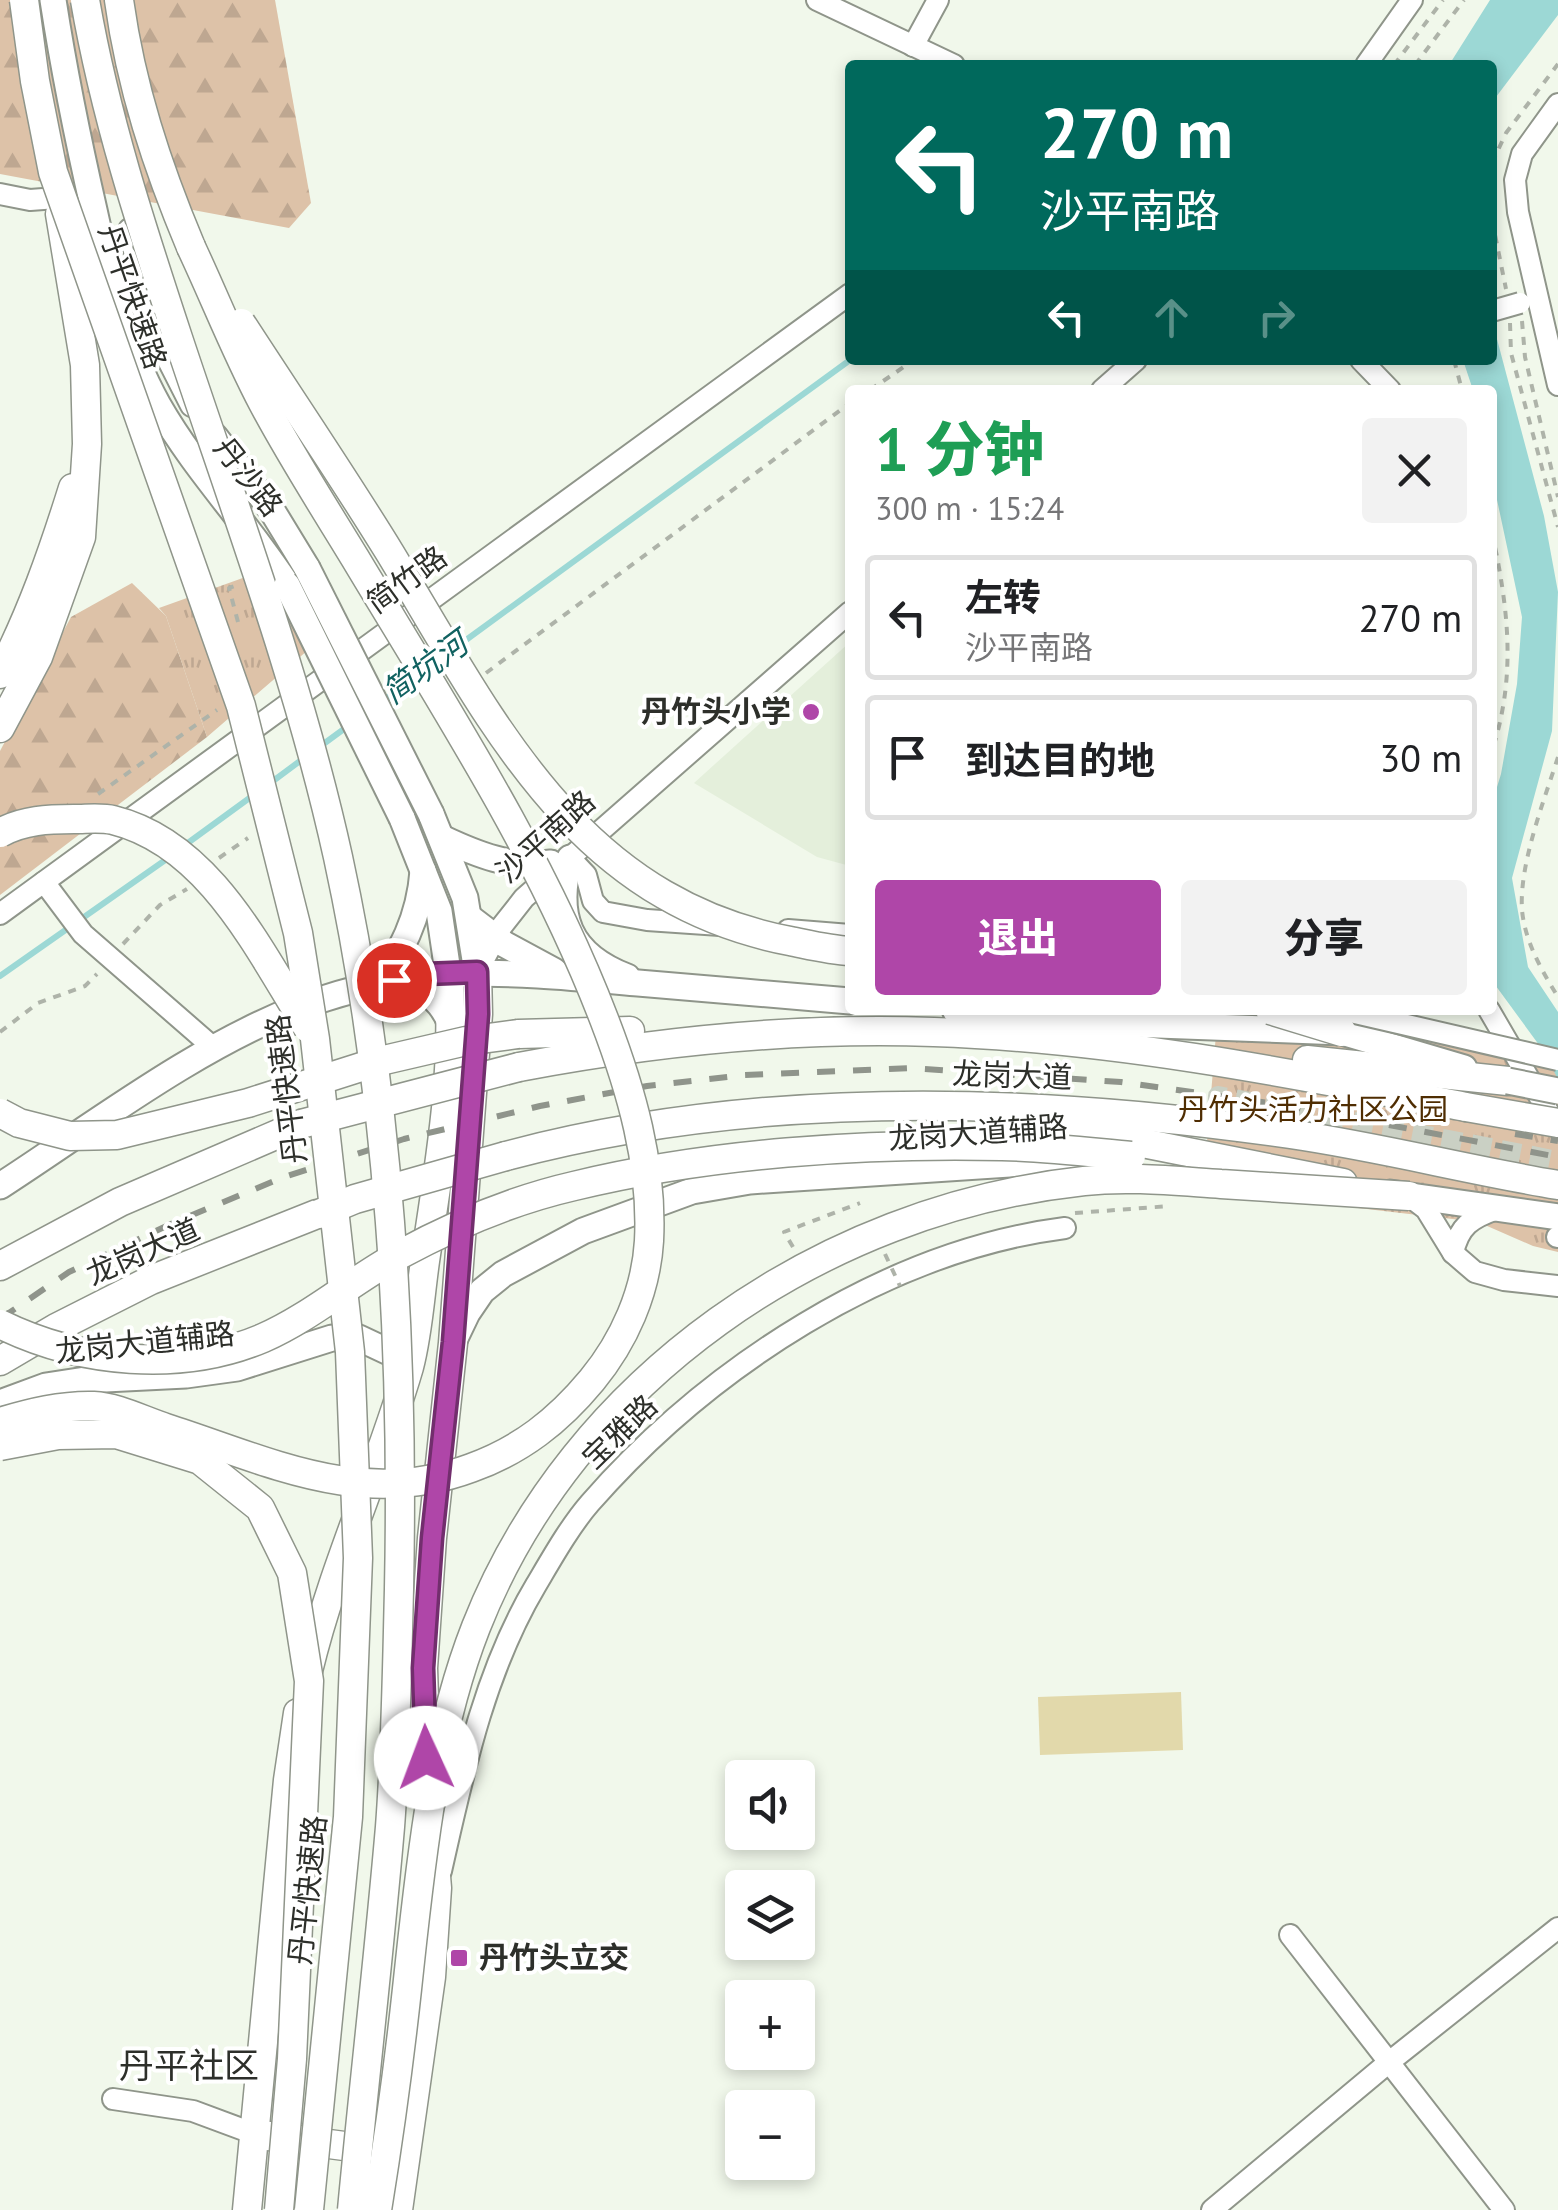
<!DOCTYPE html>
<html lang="zh">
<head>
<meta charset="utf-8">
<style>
	body { margin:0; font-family:"PT Sans","Noto Sans SC",sans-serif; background:#f2f2f2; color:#202124; height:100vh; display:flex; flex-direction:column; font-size:38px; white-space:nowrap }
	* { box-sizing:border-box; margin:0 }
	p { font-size:32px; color:#757577 }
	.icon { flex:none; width:55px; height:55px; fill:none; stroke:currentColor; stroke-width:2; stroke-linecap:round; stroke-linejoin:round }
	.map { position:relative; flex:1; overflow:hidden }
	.drawer { position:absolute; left:845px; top:385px; width:652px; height:630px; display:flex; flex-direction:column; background:#fff; border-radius:10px; box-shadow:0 5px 15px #0003 }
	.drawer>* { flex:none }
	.guide { position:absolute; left:845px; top:60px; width:652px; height:305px; border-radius:10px; box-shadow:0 5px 15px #0003; background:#00695c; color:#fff; overflow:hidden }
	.buttons { position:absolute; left:725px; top:1760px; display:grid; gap:20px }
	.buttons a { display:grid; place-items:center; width:90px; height:90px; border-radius:10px; background:#fff; box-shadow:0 5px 15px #0003; font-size:50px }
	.pin { position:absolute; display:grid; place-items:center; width:85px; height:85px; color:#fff; margin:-42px; border:5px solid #fff; border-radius:50%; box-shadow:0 2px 10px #0007 }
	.me { position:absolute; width:110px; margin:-55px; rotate:358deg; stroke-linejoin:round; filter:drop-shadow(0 0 8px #0008) }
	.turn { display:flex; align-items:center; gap:35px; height:210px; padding:0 30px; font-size:45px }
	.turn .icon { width:130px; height:130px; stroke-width:2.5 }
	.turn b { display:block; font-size:70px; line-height:85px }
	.lanes { display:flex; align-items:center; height:95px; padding:0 30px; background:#0003; justify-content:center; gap:50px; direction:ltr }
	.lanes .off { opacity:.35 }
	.round { display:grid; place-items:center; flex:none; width:105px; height:105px; border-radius:10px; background:#f2f2f2 }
	.headline { display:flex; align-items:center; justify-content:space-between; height:170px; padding:0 30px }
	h1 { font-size:60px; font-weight:800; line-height:75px; color:#1e9e55 }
	.button { display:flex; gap:20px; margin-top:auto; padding:20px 30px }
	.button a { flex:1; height:115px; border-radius:10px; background:#af46a8; color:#fff; font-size:40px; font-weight:800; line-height:115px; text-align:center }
	.button a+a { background:#f2f2f2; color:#202124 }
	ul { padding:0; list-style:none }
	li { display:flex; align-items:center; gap:30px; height:125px; margin:0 20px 15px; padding:0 10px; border:5px solid #e0e0e0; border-radius:10px }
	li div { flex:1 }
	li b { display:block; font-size:38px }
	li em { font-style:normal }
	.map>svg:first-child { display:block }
	.built { fill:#e4efdb }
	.forest { fill:url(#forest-firs) }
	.park { fill:url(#park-tufts) }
	.water { fill:#9cd8d5 }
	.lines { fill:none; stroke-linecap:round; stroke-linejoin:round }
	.stream { stroke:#9cd8d5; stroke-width:6 }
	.building { fill:#e2d9ab }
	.minor-tunnel { stroke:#cad0c4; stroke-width:20; stroke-dasharray:20 10; stroke-linecap:butt }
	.minor-casing { stroke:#8f958a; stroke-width:24 }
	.major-casing { stroke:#8f958a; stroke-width:29 }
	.highway-casing { stroke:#8f958a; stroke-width:31 }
	.path { stroke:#aeb3a9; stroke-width:4; stroke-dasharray:8 8; stroke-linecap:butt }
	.minor { stroke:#fff; stroke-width:20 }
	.major { stroke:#fff; stroke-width:25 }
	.highway { stroke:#fff; stroke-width:28 }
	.rail { stroke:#8f948b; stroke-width:6; stroke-dasharray:18 18; stroke-linecap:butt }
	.minor-bridge-casing { stroke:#8f958a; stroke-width:24; stroke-linecap:butt }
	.major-bridge-casing { stroke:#8f958a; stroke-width:29; stroke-linecap:butt }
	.highway-bridge-casing { stroke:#8f958a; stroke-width:31; stroke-linecap:butt }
	.path-bridge { stroke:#aeb3a9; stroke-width:4; stroke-dasharray:8 8; stroke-linecap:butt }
	.minor-bridge { stroke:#fff; stroke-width:20 }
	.major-bridge { stroke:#fff; stroke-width:25 }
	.highway-bridge { stroke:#fff; stroke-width:28 }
	.route-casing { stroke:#722e6d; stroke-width:25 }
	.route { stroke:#af46a8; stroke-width:18 }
	.poi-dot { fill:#af46a8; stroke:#fff; stroke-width:4 }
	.labels { text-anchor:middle; stroke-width:8; stroke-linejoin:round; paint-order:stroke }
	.street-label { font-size:30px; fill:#2d2f2a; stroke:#fff }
	.poi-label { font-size:30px; font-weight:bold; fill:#2d2f2a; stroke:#fff; text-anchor:end }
	.park-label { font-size:30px; fill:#4f2d02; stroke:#fff }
	.water-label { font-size:32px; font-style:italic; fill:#116261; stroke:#fff }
	.quarter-label { font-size:35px; fill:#2d2f2a; stroke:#fff }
</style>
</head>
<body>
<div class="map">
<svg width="1558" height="2210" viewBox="0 0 1558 2210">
	<defs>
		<pattern id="forest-firs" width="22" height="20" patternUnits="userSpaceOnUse" patternTransform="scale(2.5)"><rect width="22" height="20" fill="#ddc2a8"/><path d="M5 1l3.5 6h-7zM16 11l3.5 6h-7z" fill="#bea791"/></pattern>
		<pattern id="park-tufts" width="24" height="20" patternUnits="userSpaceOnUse" patternTransform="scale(2.5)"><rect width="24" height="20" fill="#ddc2a8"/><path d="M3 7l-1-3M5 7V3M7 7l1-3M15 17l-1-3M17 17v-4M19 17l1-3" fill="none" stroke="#bea791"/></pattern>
	</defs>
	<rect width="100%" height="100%" fill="#f1f8eb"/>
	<path class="built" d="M850 642V866L817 857 694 783Z"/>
	<g class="forest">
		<path d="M0 0H275L311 203 289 228 0 174Z"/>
		<path d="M132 583 166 616 207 737 0 895V751L71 617Z"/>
	</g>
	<g class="park">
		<path d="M271 568 308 650 207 737 166 616 159 608Z"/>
		<path d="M1218 1010H1284L1558 1069V1252L1533 1246 1478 1222 1203 1190Z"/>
	</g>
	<g class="water">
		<path d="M1490 0H1558V15L1493 101 1492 65H1449Z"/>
		<path d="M1493 324 1544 516 1558 592 1552 731 1512 878 1528 967 1558 1012V1079L1542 1049 1493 982V800L1501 774 1517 684 1522 617 1493 481 1492 390H1473L1463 360H1492Z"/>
	</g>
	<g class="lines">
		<g class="stream">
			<path d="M455 648 850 360"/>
			<path d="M383 701 417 676"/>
			<path d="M318 748 348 726"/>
			<path d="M269 784 304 758"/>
			<path d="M185 845 255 794"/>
			<path d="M0 976 171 856"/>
		</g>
	</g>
	<path class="building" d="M1181 1692 1183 1750 1040 1755 1038 1697Z"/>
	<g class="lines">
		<path class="minor-tunnel" d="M1214 1168 1218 1096 1558 1161"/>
		<g class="minor-casing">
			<g id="minor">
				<path d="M817 0 954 65"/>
				<path d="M913 46 938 0"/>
				<path d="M1366 65 1412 0"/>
				<path d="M1558 104 1522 154 1515 180 1518 212 1558 385"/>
				<path d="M0 194 30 200 57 198"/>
				<path d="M1361 360 1390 390"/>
				<path d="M1102 390 1136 360"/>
				<path d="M570 858 586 875 593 901 603 912 647 920 720 925"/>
				<path d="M44 882 83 934 215 1049"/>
				<path d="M0 914 850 294"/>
				<path d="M788 930 850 935"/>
				<path d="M477 972 502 926 524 898 850 612"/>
				<path d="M1489 1010 1557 1127"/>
				<path d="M1409 1196 1426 1209 1453 1253 1475 1272 1504 1280 1558 1286"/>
				<path d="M1557 1237H1558"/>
				<path d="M1453 1253C1459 1226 1471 1218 1497 1209"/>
				<path d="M441 1871C463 1774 484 1672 536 1585 552 1558 570 1526 590 1503 708 1368 886 1251 1065 1228"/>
				<path d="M1290 1935 1504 2210"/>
				<path d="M113 2099 193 2111 255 2134"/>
				<path d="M1212 2210 1388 2063 1558 1928"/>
			</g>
		</g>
		<g class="major-casing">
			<g id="major">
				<path d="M53 0C64 71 78 140 94 210 109 278 124 344 158 405 195 470 247 523 287 585"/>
				<path d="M131 231 163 345 193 404"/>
				<path d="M215 437 271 509 307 568"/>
				<path d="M431 814 465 898 477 972"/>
				<path d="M402 818 439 911 448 972"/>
				<path d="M442 838C478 855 511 868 551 863"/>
				<path d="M570 858C554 916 568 954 627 977"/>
				<path d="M470 918 504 944 554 971"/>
				<path d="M394 980C420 985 442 999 451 1025"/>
				<path d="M368 985C403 961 420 911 423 871"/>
				<path d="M955 1010 1104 1023 1342 1032 1464 1068"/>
				<path d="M0 1186C94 1125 196 1047 300 1007 421 961 513 972 638 983 709 989 779 995 850 1001"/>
				<path d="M1390 1193 1558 1217"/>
				<path d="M455 1338 467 1313 482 1291 503 1274 583 1231 692 1191 750 1181 1072 1160"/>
				<path d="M0 1403 46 1386 85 1380 186 1375 237 1368 332 1338H359L410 1362"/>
			</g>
		</g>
		<g class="highway-casing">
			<g id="highway">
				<path d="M119 0C131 87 157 166 191 247"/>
				<path d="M0 674C31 615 53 552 73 488"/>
				<path d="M0 728 38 657 81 537 87 444 85 365 60 214"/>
				<path d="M518 1034 630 1031"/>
				<path d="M1307 1060 1508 1081"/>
				<path d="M519 1067C657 1041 794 1027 934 1032 1113 1038 1290 1073 1466 1107"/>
				<path d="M1037 1122 1343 1183"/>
				<path d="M506 1156C756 1089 1035 1097 1290 1134 1380 1147 1468 1170 1558 1185"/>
				<path d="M0 1266 120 1202 301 1124"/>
				<path d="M0 1361 56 1328 151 1280 317 1214"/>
				<path d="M308 1671C333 1567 379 1470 409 1367 418 1333 420 1296 425 1261 439 1167 457 1067 448 972"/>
				<path d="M261 2135 382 2151"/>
				<path d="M247 2210 288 1780 298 1713"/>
				<path d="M398 2210 431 1977 437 1888 426 1758 423 1668 432 1538 453 1343 478 1014 477 972"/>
			</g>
		</g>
		<g class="path">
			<path d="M1394 65 1443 0"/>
			<path d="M1415 65 1464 0"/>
			<path d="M1492 163 1506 133 1558 64"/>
			<path d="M1492 220 1506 289"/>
			<path d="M1522 321 1525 357 1558 497"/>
			<path d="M1510 323 1511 353 1558 527"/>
			<path d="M1454 360 1462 390"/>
			<path d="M870 390 914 360"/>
			<path d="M1492 532C1508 608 1517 674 1492 751"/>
			<path d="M238 622 229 588 240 584"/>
			<path d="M486 673 850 403"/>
			<path d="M1558 757C1544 801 1519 864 1522 910 1525 942 1542 971 1558 997"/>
			<path d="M98 794 217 710"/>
			<path d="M219 858 248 838"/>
			<path d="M123 944 160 905 187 889"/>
			<path d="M0 1032 38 1003 85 986 97 974"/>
			<path d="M1075 1213 1170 1206"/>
			<path d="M793 1247 784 1232 860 1203"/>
		</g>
		<use href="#minor" class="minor"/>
		<use href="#major" class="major"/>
		<use href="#highway" class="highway"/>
		<g class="rail">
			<path d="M1515 1134 1558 1141"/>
			<path d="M0 1319 69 1272 175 1222 284 1177 404 1139 540 1106 647 1086 745 1075 910 1068 1121 1082 1283 1105 1558 1157"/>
		</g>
		<g class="minor-bridge-casing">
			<g id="minor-bridge">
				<path d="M1492 311 1520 303"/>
				<path d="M1342 1010 1558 1060"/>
			</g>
		</g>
		<g class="major-bridge-casing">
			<g id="major-bridge">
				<path d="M307 568 431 814"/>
				<path d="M287 585 402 818"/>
				<path d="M1508 1081 1558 1091"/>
			</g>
		</g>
		<g class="highway-bridge-casing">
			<g id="highway-bridge">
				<path d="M24 0 35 81 53 172 241 706 298 933 315 1039 350 1352 358 1558 348 1817 309 2210"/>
				<path d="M85 0C105 116 141 226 178 338 235 510 299 680 338 857 390 1097 404 1344 399 1589 397 1668 396 1748 390 1827 379 1955 364 2082 352 2210"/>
				<path d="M241 323C291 400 342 475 390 553 493 723 576 900 790 941 810 945 830 950 850 951"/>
				<path d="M0 833C23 820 49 819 74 819 87 819 101 817 113 820 210 844 259 951 308 1028"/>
				<path d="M1270 1010 1342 1032"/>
				<path d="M1466 1107 1558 1123"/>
				<path d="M0 1113 19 1123 70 1136 117 1135 248 1103 380 1061 466 1041 518 1034"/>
				<path d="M301 1124 519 1067"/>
				<path d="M319 1214 355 1199 506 1156"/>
				<path d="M0 1324C79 1363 181 1373 263 1338 311 1317 353 1280 399 1255 454 1225 513 1200 574 1186 709 1153 864 1143 1002 1146 1045 1147 1088 1152 1131 1156"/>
				<path d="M0 1422C30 1413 62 1405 94 1406 117 1407 144 1421 166 1428 269 1461 361 1509 471 1468 521 1450 558 1421 592 1380 624 1341 646 1292 649 1241 653 1165 631 1089 604 1019 541 855 445 708 355 558 324 507 291 456 263 403 236 352 215 298 191 247"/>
				<path d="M0 1446 58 1435 116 1434 200 1460 260 1508 292 1573 309 1681 292 2059 279 2210"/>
				<path d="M377 2210C389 2136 399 2063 407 1989 420 1869 432 1739 476 1627 574 1378 822 1209 1084 1181 1129 1176 1175 1181 1221 1184 1284 1188 1347 1192 1409 1196"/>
			</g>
		</g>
		<path class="path-bridge" d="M885 1254 900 1286"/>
		<use href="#minor-bridge" class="minor-bridge"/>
		<use href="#major-bridge" class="major-bridge"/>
		<use href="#highway-bridge" class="highway-bridge"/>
	</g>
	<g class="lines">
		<g class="route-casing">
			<path id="route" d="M394 980 426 974 477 972 478 1014 453 1342 432 1538 423 1668 426 1758"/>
		</g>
		<use href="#route" class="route"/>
	</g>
	<g class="poi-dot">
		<circle cx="811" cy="712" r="10"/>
		<rect x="449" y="1948" width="20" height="20" rx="5"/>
	</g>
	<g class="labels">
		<g class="street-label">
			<text transform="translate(132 297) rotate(71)" y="10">丹平快速路</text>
			<text transform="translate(248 477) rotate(52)" y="10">丹沙路</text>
			<text transform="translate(407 580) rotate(-36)" y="10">简竹路</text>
			<text transform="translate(546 837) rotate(-42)" y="10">沙平南路</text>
			<text transform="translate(1012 1076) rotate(2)" y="10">龙岗大道</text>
			<text transform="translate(287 1089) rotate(-97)" y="10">丹平快速路</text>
			<text transform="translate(978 1133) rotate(-4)" y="10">龙岗大道辅路</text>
			<text transform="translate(143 1252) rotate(-24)" y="10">龙岗大道</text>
			<text transform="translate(145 1343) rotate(-6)" y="10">龙岗大道辅路</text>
			<text transform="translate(620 1432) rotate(-44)" y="10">宝雅路</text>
			<text transform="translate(308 1890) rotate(-84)" y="10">丹平快速路</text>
		</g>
		<g class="poi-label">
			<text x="791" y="722">丹竹头小学</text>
			<text x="479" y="1968" text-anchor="start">丹竹头立交</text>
		</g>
		<g class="park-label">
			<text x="1313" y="1120">丹竹头活力社区公园</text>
		</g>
		<g class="water-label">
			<text transform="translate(425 668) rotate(-36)" y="11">简坑河</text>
		</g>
		<g class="quarter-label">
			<text x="189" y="2078">丹平社区</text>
		</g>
	</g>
</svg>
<div class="buttons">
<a><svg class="icon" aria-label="sound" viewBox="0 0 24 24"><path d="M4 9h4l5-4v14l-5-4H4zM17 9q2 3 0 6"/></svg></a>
<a><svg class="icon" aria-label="layers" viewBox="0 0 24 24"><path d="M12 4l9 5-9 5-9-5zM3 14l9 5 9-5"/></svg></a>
<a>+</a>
<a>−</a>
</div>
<div class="pin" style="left:394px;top:980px;background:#d93025"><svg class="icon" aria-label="arrive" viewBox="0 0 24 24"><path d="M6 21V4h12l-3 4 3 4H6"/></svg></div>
<svg class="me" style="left:426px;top:1758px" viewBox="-20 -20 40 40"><circle r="19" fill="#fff"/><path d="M0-13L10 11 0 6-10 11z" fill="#af46a8"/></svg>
<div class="guide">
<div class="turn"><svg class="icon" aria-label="left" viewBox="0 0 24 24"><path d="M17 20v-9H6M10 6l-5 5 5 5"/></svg><div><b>270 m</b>沙平南路</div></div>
<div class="lanes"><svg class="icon" aria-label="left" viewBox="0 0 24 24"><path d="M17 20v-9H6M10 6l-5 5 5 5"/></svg><svg class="icon off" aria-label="ahead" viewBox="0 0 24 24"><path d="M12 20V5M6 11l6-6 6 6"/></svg><svg class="icon off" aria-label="right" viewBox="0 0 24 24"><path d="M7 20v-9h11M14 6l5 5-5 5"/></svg></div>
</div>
<section class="drawer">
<div class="headline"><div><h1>1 分钟</h1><p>300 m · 15:24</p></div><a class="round"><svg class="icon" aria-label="close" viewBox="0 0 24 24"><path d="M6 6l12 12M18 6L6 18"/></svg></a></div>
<ul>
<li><svg class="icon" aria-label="left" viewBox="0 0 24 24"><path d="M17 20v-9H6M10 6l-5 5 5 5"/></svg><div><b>左转</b><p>沙平南路</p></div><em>270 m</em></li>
<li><svg class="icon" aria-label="arrive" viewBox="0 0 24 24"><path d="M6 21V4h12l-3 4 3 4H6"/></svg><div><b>到达目的地</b></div><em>30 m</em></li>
</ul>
<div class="button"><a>退出</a><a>分享</a></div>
</section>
</div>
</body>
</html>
